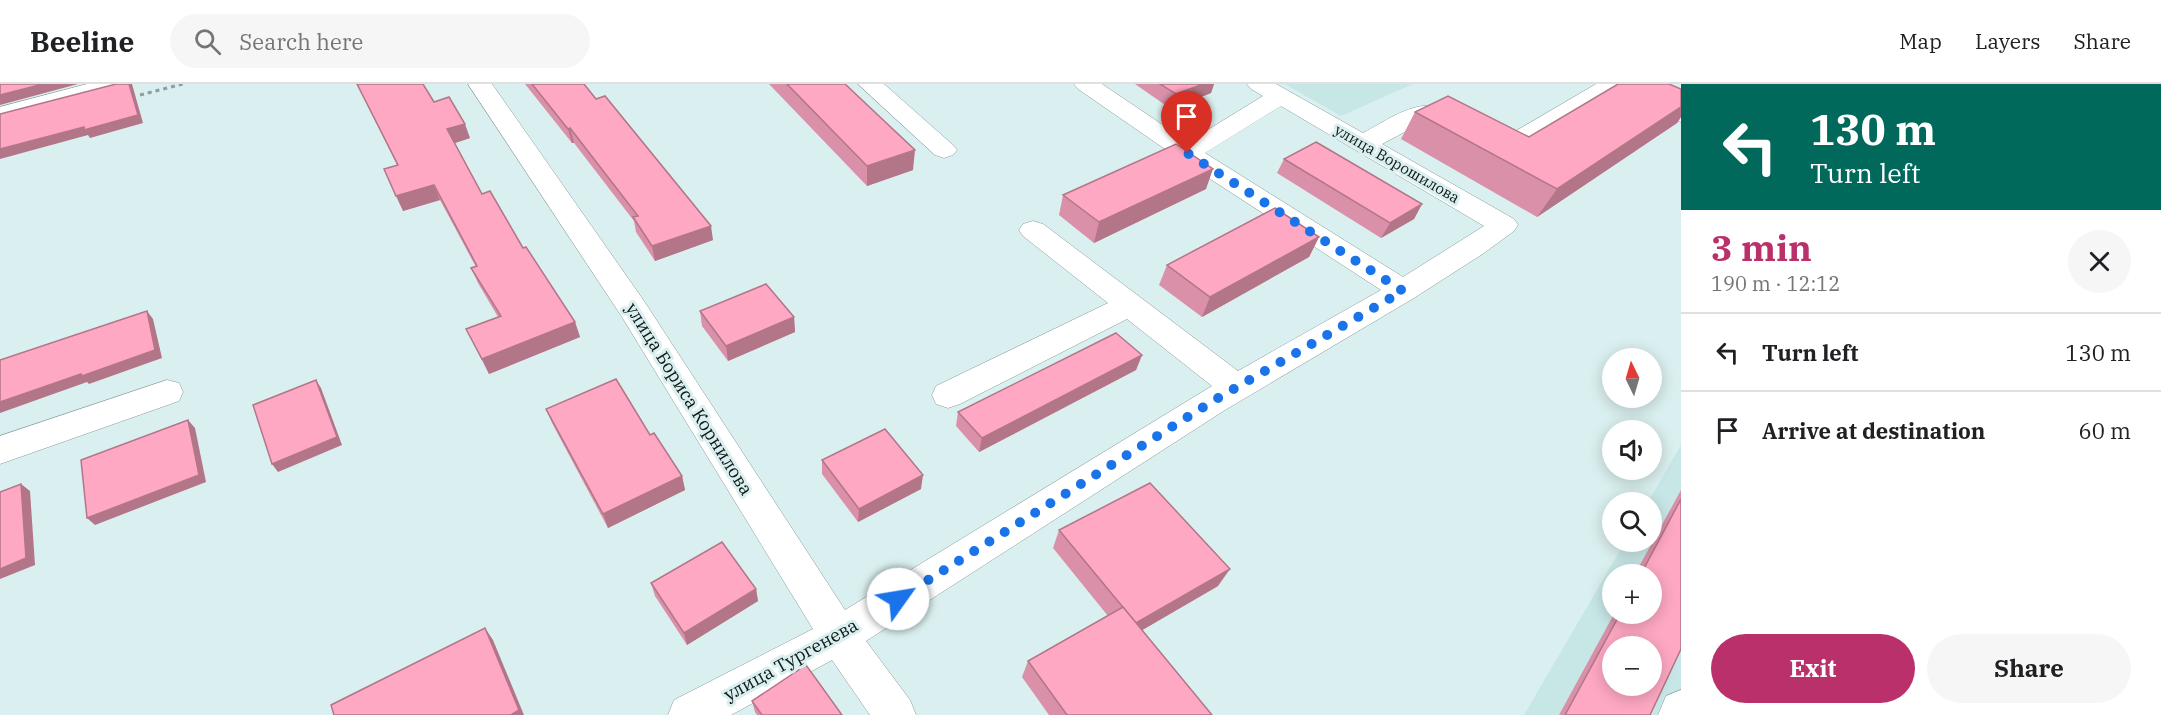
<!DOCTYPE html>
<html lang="en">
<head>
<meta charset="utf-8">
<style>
	body { margin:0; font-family:"IBM Plex Serif",serif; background:#f6f6f6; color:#202124; height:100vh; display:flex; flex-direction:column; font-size:22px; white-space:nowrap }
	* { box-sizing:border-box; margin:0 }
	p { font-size:20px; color:#757577 }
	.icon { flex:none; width:33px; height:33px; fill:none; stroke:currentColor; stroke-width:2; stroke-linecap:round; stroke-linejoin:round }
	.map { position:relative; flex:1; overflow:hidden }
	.drawer { display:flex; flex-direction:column; background:#fff; width:480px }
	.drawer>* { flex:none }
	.top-card { background:#00695c; color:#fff; overflow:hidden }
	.needle { width:39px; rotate:355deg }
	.buttons { position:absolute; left:1602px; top:264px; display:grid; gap:12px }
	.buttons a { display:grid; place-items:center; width:60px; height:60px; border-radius:50%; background:#fff; box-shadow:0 3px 15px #0003; font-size:30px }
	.pin { position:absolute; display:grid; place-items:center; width:51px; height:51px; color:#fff; margin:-62px -26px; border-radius:50% 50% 50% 0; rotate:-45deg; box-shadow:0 0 6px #0007 }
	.pin .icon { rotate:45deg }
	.me { position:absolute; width:66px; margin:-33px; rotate:58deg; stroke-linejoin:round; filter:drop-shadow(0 0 4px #0008) }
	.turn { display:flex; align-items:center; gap:21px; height:126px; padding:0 30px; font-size:27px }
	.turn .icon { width:78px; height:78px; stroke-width:2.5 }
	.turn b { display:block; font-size:42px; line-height:51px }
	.round { display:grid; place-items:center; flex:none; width:63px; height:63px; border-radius:32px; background:#f6f6f6 }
	.headline { display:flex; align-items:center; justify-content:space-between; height:102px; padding:0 30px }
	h1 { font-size:36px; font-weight:700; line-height:45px; color:#ba306a }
	.action { display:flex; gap:12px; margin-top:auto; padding:12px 30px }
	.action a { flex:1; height:69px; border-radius:36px; background:#ba306a; color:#fff; font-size:24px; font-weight:700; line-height:69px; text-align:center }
	.action a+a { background:#f6f6f6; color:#202124 }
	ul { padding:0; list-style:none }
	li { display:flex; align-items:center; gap:18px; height:78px; padding:0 30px; border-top:2px solid #e0e0e0 }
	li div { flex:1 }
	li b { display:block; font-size:22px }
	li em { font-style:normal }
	header { display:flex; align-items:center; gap:36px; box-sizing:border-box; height:84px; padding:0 30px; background:#fff; border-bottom:2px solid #e0e0e0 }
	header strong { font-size:28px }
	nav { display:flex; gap:33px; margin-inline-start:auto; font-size:21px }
	.search { width:420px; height:54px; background:#f6f6f6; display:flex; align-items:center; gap:15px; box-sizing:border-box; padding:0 21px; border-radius:33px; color:#757577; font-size:22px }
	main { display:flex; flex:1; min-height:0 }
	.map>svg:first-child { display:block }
	.built { fill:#c7e7e6; fill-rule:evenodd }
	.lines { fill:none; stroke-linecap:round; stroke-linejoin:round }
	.minor-casing { stroke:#879b9a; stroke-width:1 }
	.path { stroke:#8d9d9d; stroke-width:3; stroke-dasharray:4 4; stroke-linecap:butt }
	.minor { fill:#fff; fill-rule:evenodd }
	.wall { fill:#da90a8 }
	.shaded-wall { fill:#b27688 }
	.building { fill:#fea8c3; stroke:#b27688; stroke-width:1.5; fill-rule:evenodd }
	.route { stroke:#1a73e8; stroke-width:10; stroke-dasharray:0 18 }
	.labels { text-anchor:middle; stroke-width:6; stroke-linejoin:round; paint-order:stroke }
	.far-street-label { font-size:15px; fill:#0f1717; stroke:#daefef }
	.street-label { font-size:18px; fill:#0f1717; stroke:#daefef }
</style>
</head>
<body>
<header>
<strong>Beeline</strong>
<div class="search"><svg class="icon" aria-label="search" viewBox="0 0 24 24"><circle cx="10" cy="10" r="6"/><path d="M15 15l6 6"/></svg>Search here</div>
<nav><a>Map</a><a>Layers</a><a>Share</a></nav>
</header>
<main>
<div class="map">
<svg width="1681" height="631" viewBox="0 0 1681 631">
	<rect width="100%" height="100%" fill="#daefef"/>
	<g class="built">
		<path d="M1285 0H1413L1341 32Z"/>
		<path d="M1681 361V631H1524L1625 458H1652V418H1648ZM1612 490H1652V530H1612ZM1612 562H1652V602H1612Z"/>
	</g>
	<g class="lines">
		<g class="minor-casing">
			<g id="minor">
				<path d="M87 0H127L123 5 0 37V23Z"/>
				<path d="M468 0H492L644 217 845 526 1212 302 1127 235 960 320 948 324 936 320 932 311 936 302 1108 219 1023 152 1019 146 1023 140 1033 137 1043 140 1238 287 1381 206 1178 74 1078 5 1074 0H1102L1188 58 1263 12 1251 5 1247 0H1276L1363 49C1388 36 1413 16 1443 23L1502 55 1596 0H1629L1681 22V38L1612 10 1511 70 1502 73 1493 70 1429 35 1382 60 1514 135 1518 141 1514 147 1484 169 1414 214 1225 326 866 557 910 616 916 631H870L832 576 731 631H668L674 616 813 545 622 233ZM1281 22 1484 142 1403 193 1205 69Z"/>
				<path d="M858 0H884L953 61 957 66 953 71 944 74 935 71Z"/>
				<path d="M167 296 179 299 183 308 179 317 0 380V352Z"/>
				<path d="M1681 606V631H1658L1666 612Z"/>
			</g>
		</g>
		<path class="path" d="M140 11 183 0"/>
		<use href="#minor" class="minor"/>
	</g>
	<g class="wall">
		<path d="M357 0 434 18 470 54 455 59 482 110 523 164 575 238 580 253 489 290 466 245 498 233 478 199 471 184 476 183 440 116 403 127 397 81Z"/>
		<path d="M525 0H584L713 156 655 177 636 148 634 137 574 59H572Z"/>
		<path d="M769 0H845L913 86 867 102Z"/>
		<path d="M1135 0H1214L1211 9 1171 25Z"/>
		<path d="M1681 5V33L1677 39 1537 133 1401 55 1415 28 1529 53Z"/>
		<path d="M1284 75 1422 120 1414 135 1381 154 1277 89Z"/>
		<path d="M1206 105 1094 159 1059 131 1063 111Z"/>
		<path d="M1319 153 1309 173 1202 233 1159 201 1167 181Z"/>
		<path d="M700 227 794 233 795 248 728 277 702 242Z"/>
		<path d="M1142 271 1136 286 979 368 956 342 958 328Z"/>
		<path d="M546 325 650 351 682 392 685 406 608 444 552 339Z"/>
		<path d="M822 376 921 405 858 438 822 390Z"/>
		<path d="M1681 406V565L1650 631H1559L1614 530H1652V490H1635Z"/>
		<path d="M1059 446 1218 502 1142 546 1212 631H1049L1022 593 1028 577 1108 532 1053 464Z"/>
		<path d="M651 499 756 505 758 517 687 561 655 512Z"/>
		<path d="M752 617 842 631H757L755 628Z"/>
	</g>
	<g class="shaded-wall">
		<path d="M43 0H78L0 21V11Z"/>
		<path d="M129 0H132L143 39 90 54 88 51 0 75V65L84 43Z"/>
		<path d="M1203 0H1214L1211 9 1171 25 1176 10Z"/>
		<path d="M1681 23V33L1677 39 1537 133 1557 105Z"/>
		<path d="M465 40 470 54 452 60 447 45Z"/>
		<path d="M570 44 574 59H572L568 45Z"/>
		<path d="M915 66 913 86 867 102V82Z"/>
		<path d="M1213 85 1206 105 1094 159 1099 138Z"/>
		<path d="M434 101 440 116 403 127 396 112Z"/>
		<path d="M1422 120 1414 135 1381 154 1390 139Z"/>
		<path d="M711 142 713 156 655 177 652 162Z"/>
		<path d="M1319 153 1309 173 1202 233 1210 213Z"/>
		<path d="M147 227 153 235 162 274 89 300 87 298 0 329V318Z"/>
		<path d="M794 233 795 248 728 277 726 262Z"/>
		<path d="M575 238 580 253 489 290 482 275Z"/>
		<path d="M1142 271 1136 286 979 368 982 354Z"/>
		<path d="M316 296 321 304 342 361 278 388 272 380Z"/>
		<path d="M188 336 195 344 206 398 95 441 87 434Z"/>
		<path d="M923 391 921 405 858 438 859 425Z"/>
		<path d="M682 392 685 406 608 444 603 430Z"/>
		<path d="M21 400 30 407 35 481 0 495V485Z"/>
		<path d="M1230 485 1218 502 1127 555 1136 539Z"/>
		<path d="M756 505 758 517 687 561 684 549Z"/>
		<path d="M485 544 493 556 524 631H511Z"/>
	</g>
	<g class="building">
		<path d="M0 0H43L0 11Z"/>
		<path d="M116 0H129L138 31 84 46V43L0 65V30Z"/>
		<path d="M357 0H423L434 18 449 13 465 40 447 45 482 110 490 107 523 164 526 163 575 238 482 275 466 245 501 232 471 184 477 182 434 101 396 112 384 85 398 81Z"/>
		<path d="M532 0H584L596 15 605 12 711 142 652 162 633 133 638 132 570 44 568 45Z"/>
		<path d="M787 0H845L915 66 867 82Z"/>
		<path d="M1160 0H1203L1176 10Z"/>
		<path d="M1618 0H1669L1681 5V23L1557 105 1415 28 1448 12 1529 53Z"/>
		<path d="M1316 58 1422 120 1390 139 1284 75Z"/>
		<path d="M1176 60 1213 85 1099 138 1063 111Z"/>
		<path d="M1275 124 1319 153 1210 213 1167 181Z"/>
		<path d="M766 200 794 233 726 262 700 227Z"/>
		<path d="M147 227 155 266 82 292 81 290 0 318V276Z"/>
		<path d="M1116 249 1142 271 982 354 958 328Z"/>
		<path d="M616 295 650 351 654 349 682 392 603 430 546 325Z"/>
		<path d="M316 296 337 353 272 380 253 321Z"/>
		<path d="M188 336 199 391 87 434 81 376Z"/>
		<path d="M885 345 923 391 859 425 822 376Z"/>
		<path d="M1150 399 1230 485 1136 539 1059 446Z"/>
		<path d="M21 400 26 474 0 485V408Z"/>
		<path d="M1681 415V565L1650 631H1565L1620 530H1652V490H1641ZM1612 562H1652V602H1612Z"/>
		<path d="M722 458 756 505 684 549 651 499Z"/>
		<path d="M1123 523 1212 631H1067L1028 577Z"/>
		<path d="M485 544 519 626 511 631H334L331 621Z"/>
		<path d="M806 581 842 631H762L752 617Z"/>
	</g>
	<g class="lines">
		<path class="route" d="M898 515 1213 317 1403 207 1187 69"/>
	</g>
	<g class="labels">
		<g class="far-street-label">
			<text transform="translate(1397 80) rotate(30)" y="5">улица Ворошилова</text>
		</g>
		<g class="street-label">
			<text transform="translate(689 315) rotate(58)" y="6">улица Бориса Корнилова</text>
			<text transform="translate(791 576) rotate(-29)" y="6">улица Тургенева</text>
		</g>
	</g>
</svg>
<div class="buttons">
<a><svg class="needle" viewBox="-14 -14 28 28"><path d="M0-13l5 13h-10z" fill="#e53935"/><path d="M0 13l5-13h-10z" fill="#757577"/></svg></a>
<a><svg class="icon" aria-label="sound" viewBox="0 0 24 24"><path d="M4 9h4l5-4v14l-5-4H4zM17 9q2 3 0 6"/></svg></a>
<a><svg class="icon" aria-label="search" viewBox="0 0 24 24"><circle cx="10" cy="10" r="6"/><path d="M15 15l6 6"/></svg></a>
<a>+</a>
<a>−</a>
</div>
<div class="pin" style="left:1187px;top:69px;background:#d93025"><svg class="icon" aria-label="arrive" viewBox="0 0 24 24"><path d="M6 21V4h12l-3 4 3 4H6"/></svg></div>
<svg class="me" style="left:898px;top:515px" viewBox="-20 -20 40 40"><circle r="19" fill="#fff"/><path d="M0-13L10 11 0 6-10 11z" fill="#1a73e8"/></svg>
</div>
<section class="drawer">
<div class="top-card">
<div class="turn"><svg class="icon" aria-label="left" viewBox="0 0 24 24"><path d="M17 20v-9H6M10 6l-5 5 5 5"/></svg><div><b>130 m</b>Turn left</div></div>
</div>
<div class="headline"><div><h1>3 min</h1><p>190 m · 12:12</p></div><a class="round"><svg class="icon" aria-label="close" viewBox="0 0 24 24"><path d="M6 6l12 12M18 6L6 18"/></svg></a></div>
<ul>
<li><svg class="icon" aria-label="left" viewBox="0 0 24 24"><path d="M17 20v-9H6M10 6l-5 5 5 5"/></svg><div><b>Turn left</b></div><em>130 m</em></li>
<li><svg class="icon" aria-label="arrive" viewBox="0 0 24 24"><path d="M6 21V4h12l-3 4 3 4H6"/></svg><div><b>Arrive at destination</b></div><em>60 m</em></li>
</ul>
<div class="action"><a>Exit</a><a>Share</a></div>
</section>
</main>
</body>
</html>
